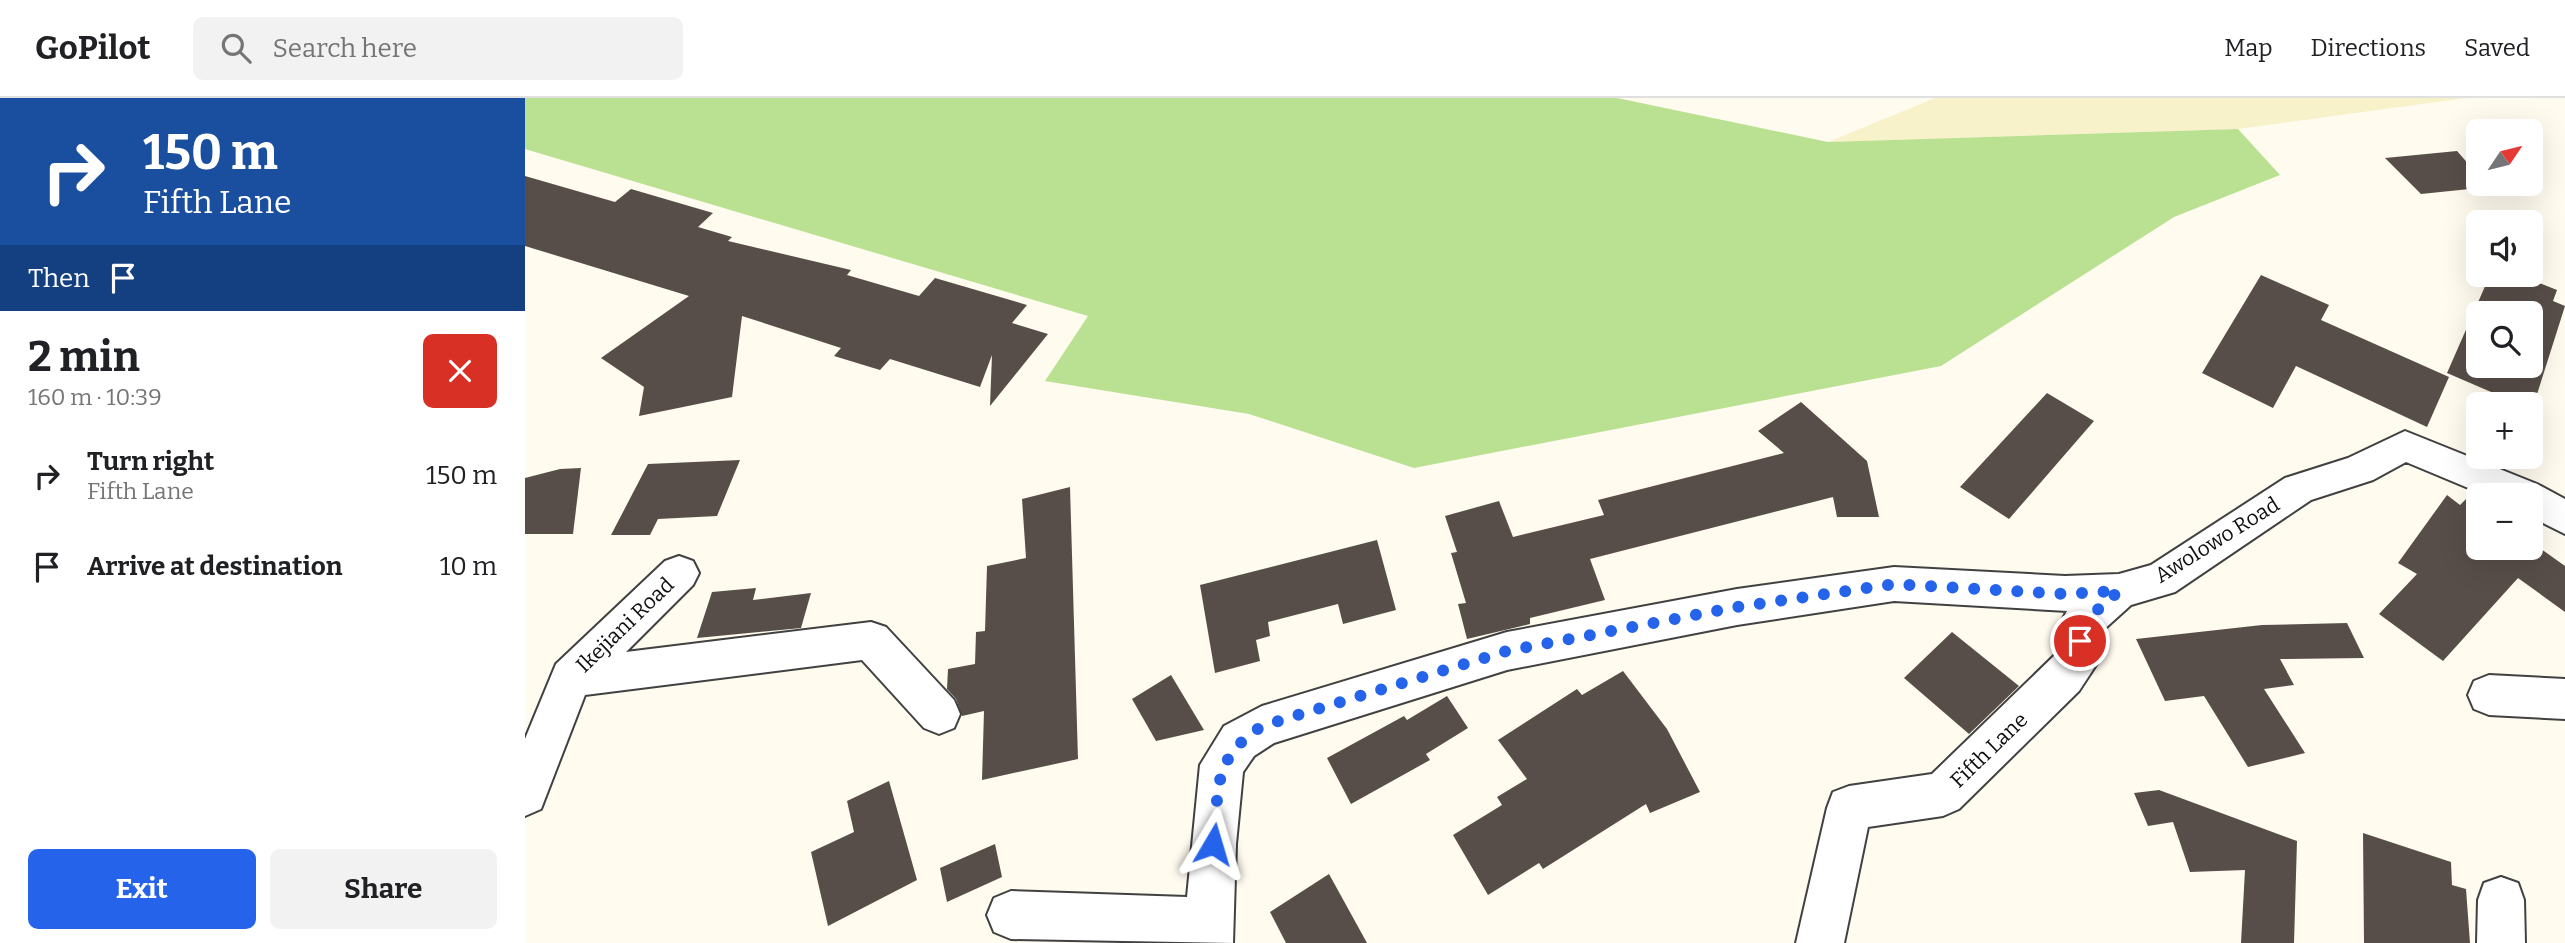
<!DOCTYPE html>
<html lang="en">
<head>
<meta charset="utf-8">
<style>
	body { margin:0; font-family:Bitter,serif; background:#f2f2f2; color:#202124; height:100vh; display:flex; flex-direction:column; font-size:26px; white-space:nowrap }
	* { box-sizing:border-box; margin:0 }
	p { font-size:23px; color:#757577 }
	.icon { flex:none; width:38px; height:38px; fill:none; stroke:currentColor; stroke-width:2; stroke-linecap:round; stroke-linejoin:round }
	.map { position:relative; flex:1; overflow:hidden }
	.sheet { display:flex; flex-direction:column; background:#fff; width:525px }
	.sheet>* { flex:none }
	.top-card { background:#1a4fa0; color:#fff; overflow:hidden }
	.needle { width:46px; rotate:55deg }
	.tools { position:absolute; left:1941px; top:21px; display:grid; gap:14px }
	.tools a { display:grid; place-items:center; width:77px; height:77px; border-radius:10px; background:#fff; box-shadow:0 7px 28px #0002; font-size:35px }
	.pin { position:absolute; display:grid; place-items:center; width:60px; height:60px; color:#fff; margin:-30px; border:4px solid #fff; border-radius:50%; box-shadow:0 2px 7px #0007 }
	.me { position:absolute; width:77px; margin:-38px; rotate:7deg; stroke-linejoin:round; filter:drop-shadow(0 0 5px #0008) }
	.turn { display:flex; align-items:center; gap:24px; height:147px; padding:0 28px; font-size:32px }
	.turn .icon { width:91px; height:91px; stroke-width:2.5 }
	.turn b { display:block; font-size:49px; line-height:60px }
	.then { display:flex; align-items:center; height:66px; padding:0 28px; background:#0003; gap:14px; font-size:26px }
	.round { display:grid; place-items:center; flex:none; width:74px; height:74px; border-radius:10px; background:#f2f2f2 }
	.head { display:flex; align-items:center; justify-content:space-between; height:119px; padding:0 28px }
	h1 { font-size:42px; font-weight:700; line-height:52px }
	.primary-button { display:flex; gap:14px; margin-top:auto; padding:14px 28px }
	.primary-button a { flex:1; height:80px; border-radius:10px; background:#2563eb; color:#fff; font-size:28px; font-weight:700; line-height:80px; text-align:center }
	.primary-button a+a { background:#f2f2f2; color:#202124 }
	ul { padding:0; list-style:none }
	li { display:flex; align-items:center; gap:21px; height:91px; padding:0 28px }
	li div { flex:1 }
	li b { display:block; font-size:26px }
	li em { font-style:normal }
	header { display:flex; align-items:center; gap:42px; box-sizing:border-box; height:98px; padding:0 35px; background:#fff; border-bottom:2px solid #e0e0e0 }
	header strong { font-size:33px }
	nav { display:flex; gap:38px; margin-inline-start:auto; font-size:24px }
	.search { width:490px; height:63px; background:#f2f2f2; display:flex; align-items:center; gap:18px; box-sizing:border-box; padding:0 24px; border-radius:10px; color:#757577; font-size:26px }
	main { display:flex; flex:1; min-height:0 }
	.map>svg:first-child { display:block }
	.farmland { fill:#f8f2cb }
	.forest { fill:#bae191 }
	.building { fill:#584e49; fill-rule:evenodd }
	.lines { fill:none; stroke-linecap:round; stroke-linejoin:round }
	.minor-casing { stroke:#414141; stroke-width:4 }
	.minor { fill:#fff; fill-rule:evenodd }
	.route { stroke:#2563eb; stroke-width:12; stroke-dasharray:0 21.6 }
	.labels { text-anchor:middle; stroke-width:7; stroke-linejoin:round; paint-order:stroke }
	.street-label { font-size:21px; fill:#0e0e0e; stroke:#fff }
</style>
</head>
<body>
<header>
<strong>GoPilot</strong>
<div class="search"><svg class="icon" aria-label="search" viewBox="0 0 24 24"><circle cx="10" cy="10" r="6"/><path d="M15 15l6 6"/></svg>Search here</div>
<nav><a>Map</a><a>Directions</a><a>Saved</a></nav>
</header>
<main>
<section class="sheet">
<div class="top-card">
<div class="turn"><svg class="icon" aria-label="right" viewBox="0 0 24 24"><path d="M7 20v-9h11M14 6l5 5-5 5"/></svg><div><b>150 m</b>Fifth Lane</div></div>
<div class="then">Then<svg class="icon" aria-label="arrive" viewBox="0 0 24 24"><path d="M6 21V4h12l-3 4 3 4H6"/></svg></div>
</div>
<div class="head"><div><h1>2 min</h1><p>160 m · 10:39</p></div><a class="round" style="background:#d93025;color:#fff"><svg class="icon" aria-label="close" viewBox="0 0 24 24"><path d="M6 6l12 12M18 6L6 18"/></svg></a></div>
<ul>
<li><svg class="icon" aria-label="right" viewBox="0 0 24 24"><path d="M7 20v-9h11M14 6l5 5-5 5"/></svg><div><b>Turn right</b><p>Fifth Lane</p></div><em>150 m</em></li>
<li><svg class="icon" aria-label="arrive" viewBox="0 0 24 24"><path d="M6 21V4h12l-3 4 3 4H6"/></svg><div><b>Arrive at destination</b></div><em>10 m</em></li>
</ul>
<div class="primary-button"><a>Exit</a><a>Share</a></div>
</section>
<div class="map">
<svg width="2040" height="845" viewBox="0 0 2040 845">
	<rect width="100%" height="100%" fill="#fffbef"/>
	<path class="farmland" d="M1410 0H1941L1713 31 1303 44Z"/>
	<path class="forest" d="M0 0H1092L1303 44 1713 31 1755 77 1649 119 1416 268 889 370 724 316 520 283 563 218 0 51Z"/>
	<g class="building">
		<path d="M1932 53 1953 77V86H1961L1964 89 1896 96 1860 60Z"/>
		<path d="M0 78 90 104 106 91 188 115 173 129 207 139 203 143 326 172 322 177 394 198 410 180 502 207 487 225 523 236 465 308 467 257 455 289 365 261 355 272 309 258 316 250 217 218 207 299 114 318 119 289 76 260 164 198 0 148Z"/>
		<path d="M1736 177 1804 207 1796 222 1924 279 1902 329 1771 268 1748 310 1677 275Z"/>
		<path d="M1965 177H1994L2032 192 2028 203 2040 208 2007 312 2006 306H1994L1922 275ZM1953 215H2006V268H1953Z"/>
		<path d="M1522 295 1569 323 1484 421 1435 389Z"/>
		<path d="M1276 304 1342 363 1354 419H1312L1308 399 1065 461 1080 502 1005 520V526L942 541 933 506 941 505 926 455 932 454 920 418 974 403 988 439 1079 417 1073 402 1259 355 1233 333Z"/>
		<path d="M215 362 192 418 133 421 125 437H86L123 366Z"/>
		<path d="M56 370 48 436H0V380L35 371Z"/>
		<path d="M545 389 553 661 457 682 459 613 437 618 431 601 422 591 423 571 450 566 451 534 460 533 462 468 501 460 497 401Z"/>
		<path d="M1922 397 1935 407 1942 400 1953 408V450H2006V444L2040 468V514L1993 480 1918 563 1854 516 1892 476 1873 465Z"/>
		<path d="M852 442 871 512 818 526 813 506 743 524 745 538 731 542 735 563 690 575 675 487Z"/>
		<path d="M231 490 228 502 286 495 276 530 172 540 187 494Z"/>
		<path d="M1822 525 1839 560 1755 561 1769 587 1739 591 1780 655 1723 669 1679 598 1640 603 1611 541 1737 527Z"/>
		<path d="M1427 534 1494 588 1444 636 1379 580Z"/>
		<path d="M1098 573 1142 631 1175 694 1125 715 1121 706 1018 771 1014 765 963 797 928 737 977 707 972 699 1002 681 973 642 1052 591 1057 597Z"/>
		<path d="M646 577 679 632 631 643 607 601Z"/>
		<path d="M922 598 943 630 901 656 905 662 826 706 802 660 879 618 882 622Z"/>
		<path d="M364 683 392 782 303 828 286 754 329 734 322 703Z"/>
		<path d="M1634 692 1772 743 1769 845H1716L1720 772 1665 774 1648 724 1623 728 1609 695Z"/>
		<path d="M1838 735 1926 764 1927 787 1941 791 1945 845H1839Z"/>
		<path d="M470 746 477 779 422 804 415 770Z"/>
		<path d="M804 776 842 845H761L745 814Z"/>
	</g>
	<g class="lines">
		<g class="minor-casing">
			<g id="minor">
				<path d="M1880 333 2012 386 2040 401V436L2006 419V397H1960L1881 364 1848 382 1786 402 1650 494 1606 507 1575 535 1577 558 1554 593 1434 711 1418 718 1343 729 1319 845H1271L1302 710 1308 694 1324 688 1407 676 1535 552 1534 528 1542 513 1369 503 1212 527 982 572 749 645 729 658 718 674 711 746 708 845 486 841 469 834 462 817 469 800 486 793 662 799 675 667 699 628 737 608 982 534 1212 491 1369 469 1540 478 1594 476 1626 467 1760 380 1823 360Z"/>
				<path d="M154 458 168 463 174 475 168 487 101 554 346 524 361 529 429 602 435 616 429 630 414 636 399 630 337 562 60 597 16 711 0 718V641L31 566 140 463Z"/>
				<path d="M1964 577 2040 581V621L1964 617 1949 611 1943 597 1949 583Z"/>
				<path d="M1976 779 1993 785 1999 802 2000 845H1952L1953 802 1959 785Z"/>
			</g>
		</g>
		<use href="#minor" class="minor"/>
	</g>
	<g class="lines">
		<path class="route" d="M688 746C695 689 686 662 737 628L982 553 1212 509 1369 486 1540 496 1594 493 1554 528 1555 543"/>
	</g>
	<g class="labels">
		<g class="street-label">
			<text transform="translate(1692 442) rotate(-32)" y="7">Awolowo Road</text>
			<text transform="translate(100 527) rotate(-44)" y="7">Ikejiani Road</text>
			<text transform="translate(1464 652) rotate(-44)" y="7">Fifth Lane</text>
		</g>
	</g>
</svg>
<div class="tools">
<a><svg class="needle" viewBox="-14 -14 28 28"><path d="M0-13l5 13h-10z" fill="#e53935"/><path d="M0 13l5-13h-10z" fill="#757577"/></svg></a>
<a><svg class="icon" aria-label="sound" viewBox="0 0 24 24"><path d="M4 9h4l5-4v14l-5-4H4zM17 9q2 3 0 6"/></svg></a>
<a><svg class="icon" aria-label="search" viewBox="0 0 24 24"><circle cx="10" cy="10" r="6"/><path d="M15 15l6 6"/></svg></a>
<a>+</a>
<a>−</a>
</div>
<div class="pin" style="left:1555px;top:543px;background:#d93025"><svg class="icon" aria-label="arrive" viewBox="0 0 24 24"><path d="M6 21V4h12l-3 4 3 4H6"/></svg></div>
<svg class="me" style="left:688px;top:746px" viewBox="-20 -20 40 40"><path d="M0-17L14 15 0 8-14 15z" fill="#2563eb" stroke="#fff" stroke-width="4"/></svg>
</div>
</main>
</body>
</html>
